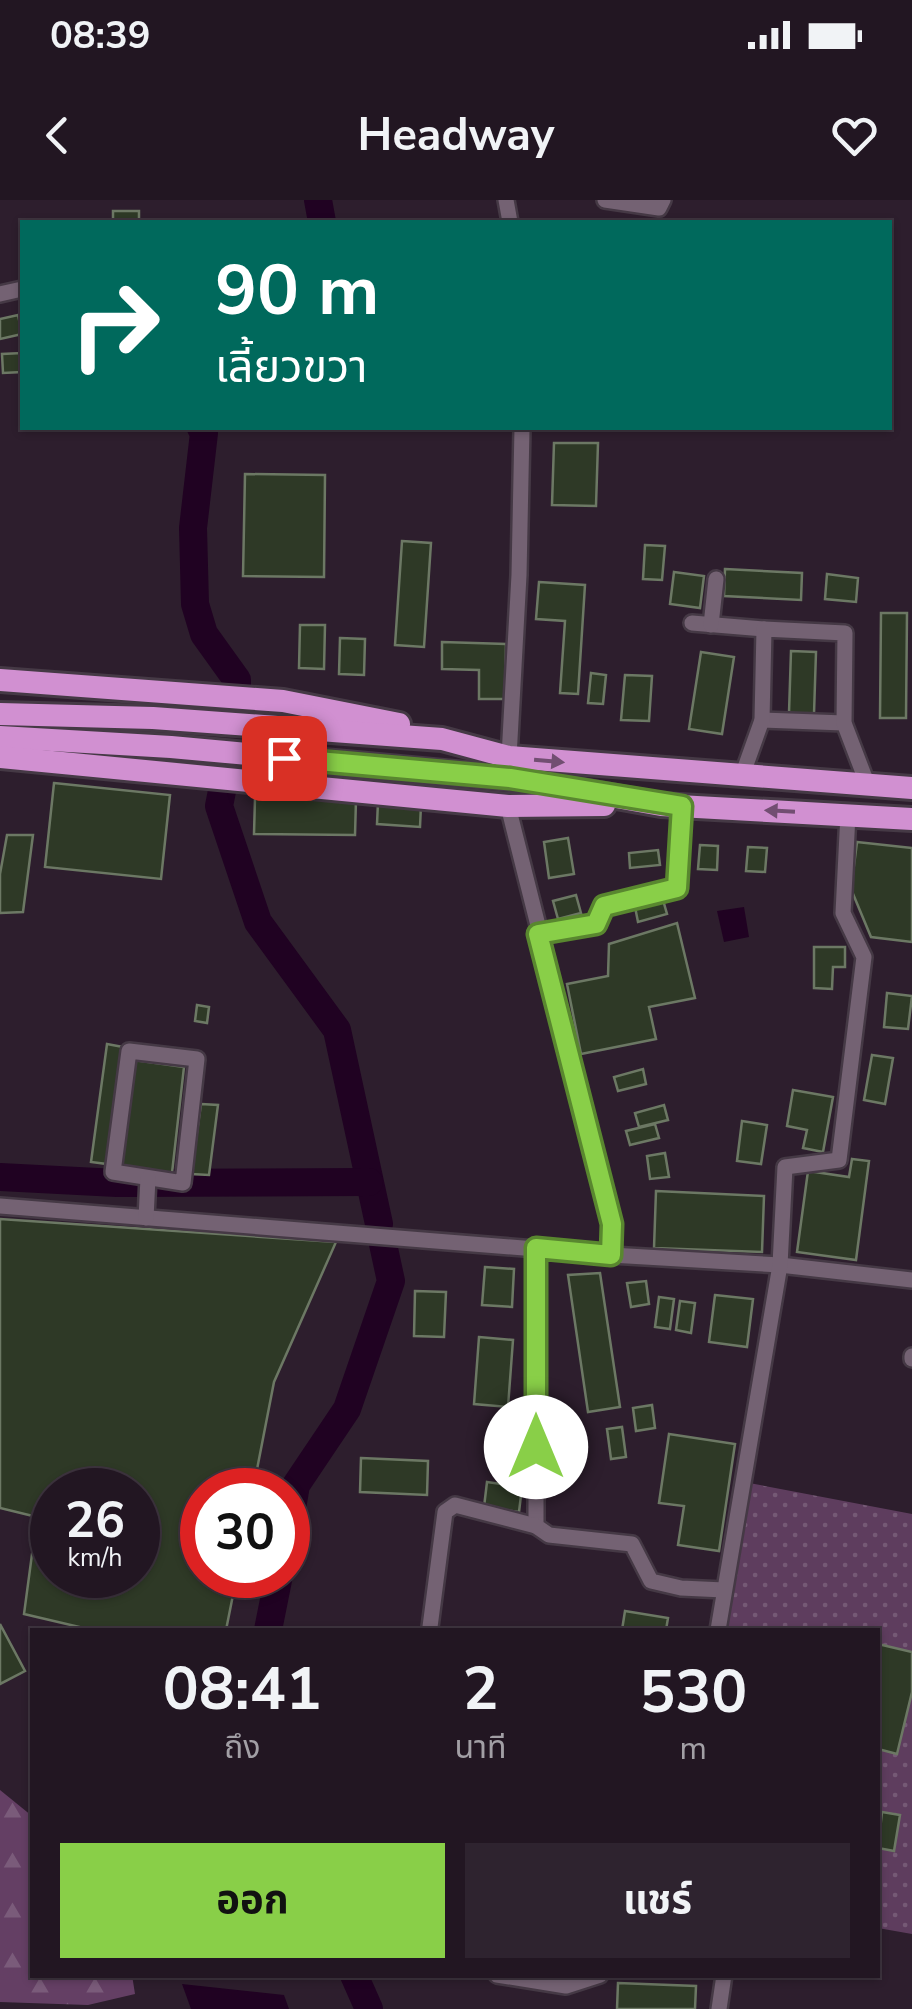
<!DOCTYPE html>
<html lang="th">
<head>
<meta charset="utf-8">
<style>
	body { margin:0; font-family:"Nunito Sans","Noto Sans Thai",sans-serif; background:#2e232f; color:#f1f3f6; height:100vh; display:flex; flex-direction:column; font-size:38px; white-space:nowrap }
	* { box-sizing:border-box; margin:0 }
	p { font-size:32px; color:#a29fa5 }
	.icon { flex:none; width:55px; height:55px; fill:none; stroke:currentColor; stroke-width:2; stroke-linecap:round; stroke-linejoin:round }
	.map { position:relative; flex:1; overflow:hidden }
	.side { position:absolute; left:30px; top:1428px; width:850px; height:350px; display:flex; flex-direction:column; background:#221622; border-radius:0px; box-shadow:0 2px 8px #0004,0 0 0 2px #3f3540 }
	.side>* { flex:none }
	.banner { position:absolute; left:20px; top:20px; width:872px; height:210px; border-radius:0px; box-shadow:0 2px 8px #0004,0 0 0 2px #3f3540; background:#00695c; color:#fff; overflow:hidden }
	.speed { position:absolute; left:30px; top:1268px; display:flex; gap:20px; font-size:50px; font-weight:700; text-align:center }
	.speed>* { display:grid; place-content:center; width:130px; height:130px; border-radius:50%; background:#221622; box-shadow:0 2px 8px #0004,0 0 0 2px #3f3540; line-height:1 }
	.speed small { font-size:25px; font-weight:400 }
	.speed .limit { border:15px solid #d22; background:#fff; color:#111 }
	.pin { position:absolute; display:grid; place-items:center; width:85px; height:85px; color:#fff; margin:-42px; border-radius:20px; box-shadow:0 5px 15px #0006 }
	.me { position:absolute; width:110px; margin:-55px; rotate:0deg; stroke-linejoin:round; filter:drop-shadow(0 0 8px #0008) }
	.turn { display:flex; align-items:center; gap:35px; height:210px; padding:0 30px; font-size:45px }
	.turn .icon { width:130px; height:130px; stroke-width:2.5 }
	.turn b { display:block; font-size:70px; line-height:85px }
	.eta { display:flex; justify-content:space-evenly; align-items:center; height:170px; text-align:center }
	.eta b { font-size:60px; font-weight:700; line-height:70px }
	.action { display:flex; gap:20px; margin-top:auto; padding:20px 30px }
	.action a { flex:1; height:115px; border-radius:0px; background:#89cf48; color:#111; font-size:40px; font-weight:700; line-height:115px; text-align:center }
	.action a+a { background:#2e232f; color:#f1f3f6 }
	.status { display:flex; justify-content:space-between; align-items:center; height:70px; padding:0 50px; background:#221622; direction:ltr }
	.status svg { height:28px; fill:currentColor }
	header { display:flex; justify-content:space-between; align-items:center; height:130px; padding:0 30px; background:#221622; font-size:45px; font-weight:700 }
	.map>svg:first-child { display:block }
	.grass { fill:url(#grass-dots) }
	.forest { fill:url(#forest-firs) }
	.water { fill:#200222 }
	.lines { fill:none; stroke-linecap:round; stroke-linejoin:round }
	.river { stroke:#200222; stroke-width:28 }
	.building { fill:#2e3926; stroke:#6c7864; stroke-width:2.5; fill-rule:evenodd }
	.minor-casing { stroke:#453945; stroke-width:20 }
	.highway-casing { stroke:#453945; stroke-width:28 }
	.minor { stroke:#746273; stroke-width:15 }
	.highway { stroke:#d190d1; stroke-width:22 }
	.oneway { fill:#724e72 }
	.route-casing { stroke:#59872f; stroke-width:25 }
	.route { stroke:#89cf48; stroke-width:18 }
</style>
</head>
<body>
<div class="status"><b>08:39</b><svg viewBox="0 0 49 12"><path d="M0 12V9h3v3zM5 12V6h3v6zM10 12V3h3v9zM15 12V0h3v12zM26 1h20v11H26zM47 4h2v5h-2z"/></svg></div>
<header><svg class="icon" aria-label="back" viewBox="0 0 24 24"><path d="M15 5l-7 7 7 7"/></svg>Headway<svg class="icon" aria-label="heart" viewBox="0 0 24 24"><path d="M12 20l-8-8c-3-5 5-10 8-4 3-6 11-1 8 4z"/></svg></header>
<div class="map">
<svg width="912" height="1809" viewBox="0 0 912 1809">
	<defs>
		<pattern id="grass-dots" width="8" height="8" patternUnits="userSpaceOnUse" patternTransform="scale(2.5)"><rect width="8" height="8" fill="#5e3d5e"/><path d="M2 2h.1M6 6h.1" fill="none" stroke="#755975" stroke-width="1.8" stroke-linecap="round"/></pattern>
		<pattern id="forest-firs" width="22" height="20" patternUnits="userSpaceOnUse" patternTransform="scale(2.5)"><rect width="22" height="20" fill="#643f64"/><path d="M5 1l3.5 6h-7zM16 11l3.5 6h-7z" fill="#7a5b7a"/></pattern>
	</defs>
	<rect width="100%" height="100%" fill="#2d1e2d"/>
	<path class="grass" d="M744 1282 912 1314V1734L878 1728V1430H718Z"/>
	<path class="forest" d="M0 1590 32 1616V1775H132L135 1794 88 1805 0 1802Z"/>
	<g class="water">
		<path d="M744 707 749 737 724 742 717 711Z"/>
		<path d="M182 1784 284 1795 289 1809H191Z"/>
	</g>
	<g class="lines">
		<g class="river">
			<path d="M318 0 322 22"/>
			<path d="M201 228 204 233 193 328 195 404 204 434 237 480V513"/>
			<path d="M228 561 219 606 258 722 337 830 379 1024"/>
			<path d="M0 977 117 983 369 982"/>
			<path d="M288 1332 296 1285 347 1209 391 1081 383 1044"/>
			<path d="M268 1430 279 1375"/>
			<path d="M354 1775 369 1809"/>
		</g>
	</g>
	<g class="building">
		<rect x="113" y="11" width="26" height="11"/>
		<path d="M18 115 22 134 0 139V119Z"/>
		<path d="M22 153V172L3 173 2 154Z"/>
		<path d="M554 243H598L596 306 552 305Z"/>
		<path d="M245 274 325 275 324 377 243 376Z"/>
		<path d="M402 341 431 343 424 447 395 445Z"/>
		<path d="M645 345 665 346 662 380 643 379Z"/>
		<path d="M725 369 802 373 801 400 724 396Z"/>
		<path d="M674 372 704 376 700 408 670 404Z"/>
		<path d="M827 374 858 378 856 402 825 399Z"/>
		<path d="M539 382 585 385 578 494 560 493 565 421 536 419Z"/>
		<path d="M881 413H907L906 518H880Z"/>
		<path d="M300 425H325L324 469 299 468Z"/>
		<path d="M340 438 365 439 364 475 339 474Z"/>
		<path d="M442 442 506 444 505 499H479V470L442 469Z"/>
		<path d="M791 451 816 452 814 514 789 513Z"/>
		<path d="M701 452 734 457 722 534 689 529Z"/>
		<path d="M591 473 606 475 603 504 588 503Z"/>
		<path d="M625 475 652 476 649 521 621 520Z"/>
		<path d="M54 583 170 595 161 679 45 667Z"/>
		<path d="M255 598 356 600 355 635 254 634Z"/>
		<path d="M378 602 421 605 420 627 377 624Z"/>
		<path d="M7 635H33L23 712 0 713V674Z"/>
		<path d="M568 638 574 674 549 678 544 642Z"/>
		<path d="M857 642 912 648V742L871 737 851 689Z"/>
		<path d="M700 645 718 646 717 670 698 669Z"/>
		<path d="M748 647 767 648 765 672 746 671Z"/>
		<path d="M658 650 660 665 630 668 629 653Z"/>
		<path d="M576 695 581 713 558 719 553 701Z"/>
		<path d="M663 700 667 714 638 722 635 707Z"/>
		<path d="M677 723 695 798 649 807 656 839 581 854 567 784 608 776 609 744Z"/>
		<path d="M814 747H845V767H833L832 789 814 788Z"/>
		<path d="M887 793 912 796 908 829 884 827Z"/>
		<path d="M197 805 209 807 207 823 195 821Z"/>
		<path d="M107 844 123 847 107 964 91 962Z"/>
		<path d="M872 855 893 858 885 904 864 900Z"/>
		<path d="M134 860 184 867 172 973 121 967Z"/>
		<path d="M643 869 646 884 618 891 614 877Z"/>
		<path d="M793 890 833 897 823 952 803 948 807 930 787 926Z"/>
		<path d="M201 904 218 905 209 975 191 974Z"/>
		<path d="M664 905 668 920 639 927 635 913Z"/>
		<path d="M742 921 767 925 761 964 737 961Z"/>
		<path d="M655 924 659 938 630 945 626 931Z"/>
		<path d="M665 953 669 977 650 979 647 956Z"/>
		<path d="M852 959 869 961 856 1060 797 1052 808 971 849 977Z"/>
		<path d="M656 991 764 996 762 1052 654 1048Z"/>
		<path d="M0 1019 336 1042 274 1182 253 1290H202V1375H237L226 1430H92L24 1414 37 1317 0 1308ZM52 1290H138V1375H52Z"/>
		<path d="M485 1067 514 1069 512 1107 482 1105Z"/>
		<path d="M600 1073 620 1207 588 1212 568 1075Z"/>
		<path d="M646 1081 649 1104 631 1107 627 1083Z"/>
		<path d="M415 1091 446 1092 444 1137 414 1136Z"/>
		<path d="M715 1095 753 1099 747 1147 709 1142Z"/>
		<path d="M659 1097 674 1099 670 1129 655 1127Z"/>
		<path d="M680 1101 695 1103 691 1133 676 1130Z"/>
		<path d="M479 1137 513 1140 508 1207 474 1204Z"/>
		<path d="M652 1205 655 1228 636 1231 633 1208Z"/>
		<path d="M622 1227 626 1257 611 1259 607 1229Z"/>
		<path d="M669 1234 735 1244 719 1351 678 1345 684 1306 659 1303Z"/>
		<path d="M361 1258 428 1261 427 1295 360 1292Z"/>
		<path d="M487 1282 522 1287 519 1312 484 1307Z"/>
		<path d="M625 1411 668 1418 666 1430H622Z"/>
		<path d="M0 1424 25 1471 0 1484Z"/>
		<path d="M878 1444 912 1452V1492L897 1554 878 1549Z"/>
		<path d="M882 1612 900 1615 894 1651 878 1648Z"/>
		<path d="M618 1783 696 1786 695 1809H617Z"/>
	</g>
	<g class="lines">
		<g class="minor-casing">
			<g id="minor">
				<path d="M506 0 510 22"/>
				<path d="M605 0 659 8 663 0"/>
				<path d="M0 94 22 89"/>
				<path d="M692 423 764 429"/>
				<path d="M711 425 716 379"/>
				<path d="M762 520 844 523"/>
				<path d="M509 557 519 375 522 228"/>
				<path d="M742 576 762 520 764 429 845 433 844 523 867 583"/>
				<path d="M508 606 613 1024 611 1055"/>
				<path d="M538 734 596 724 604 706 677 688 682 606"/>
				<path d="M129 851 197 859 183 983 113 972Z"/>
				<path d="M0 1006 611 1055 780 1065 912 1080"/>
				<path d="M146 1018 148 978"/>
				<path d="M536 1048V1326L549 1335 632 1344 651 1381 681 1388 724 1390"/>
				<path d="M912 1156V1159"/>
				<path d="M430 1427 445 1312 455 1305 536 1326"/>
				<path d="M718 1430 780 1065 785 967 839 960 864 757 843 713 848 614"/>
				<path d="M497 1775 566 1786 600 1775"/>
				<path d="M719 1809 724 1775"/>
			</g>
		</g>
		<g class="highway-casing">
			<g id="highway">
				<path d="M0 480 283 501 399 524"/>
				<path d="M0 514 153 518 442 539 509 557 912 588"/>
				<path d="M0 537 171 547 510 578 661 605 912 619"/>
				<path d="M0 557 508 606 604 605"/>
			</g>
		</g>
		<use href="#minor" class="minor"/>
		<use href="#highway" class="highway"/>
	</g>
	<defs><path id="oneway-solid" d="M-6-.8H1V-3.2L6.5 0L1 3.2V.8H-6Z" transform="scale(2.5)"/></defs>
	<g class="oneway">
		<use href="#oneway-solid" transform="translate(549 561) rotate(5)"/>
		<use href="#oneway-solid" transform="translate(780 611) rotate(-177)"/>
	</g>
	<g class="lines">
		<g class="route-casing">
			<path id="route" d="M284 558 510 578 682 606 677 688 604 706 596 724 538 734 612 1024 611 1055 536 1048V1247"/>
		</g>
		<use href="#route" class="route"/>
	</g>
</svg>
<div class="speed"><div>26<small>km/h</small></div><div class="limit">30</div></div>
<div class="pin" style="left:284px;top:558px;background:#d93025"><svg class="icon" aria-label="arrive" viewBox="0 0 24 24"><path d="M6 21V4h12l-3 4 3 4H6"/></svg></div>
<svg class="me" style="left:536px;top:1247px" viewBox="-20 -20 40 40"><circle r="19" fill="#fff"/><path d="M0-13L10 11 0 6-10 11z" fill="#89cf48"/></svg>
<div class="banner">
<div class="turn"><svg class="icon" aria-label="right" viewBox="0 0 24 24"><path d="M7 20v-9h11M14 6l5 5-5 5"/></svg><div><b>90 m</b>เลี้ยวขวา</div></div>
</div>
<section class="side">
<div class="eta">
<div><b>08:41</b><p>ถึง</p></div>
<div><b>2</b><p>นาที</p></div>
<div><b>530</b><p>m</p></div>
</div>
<div class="action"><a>ออก</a><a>แชร์</a></div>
</section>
</div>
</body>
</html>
